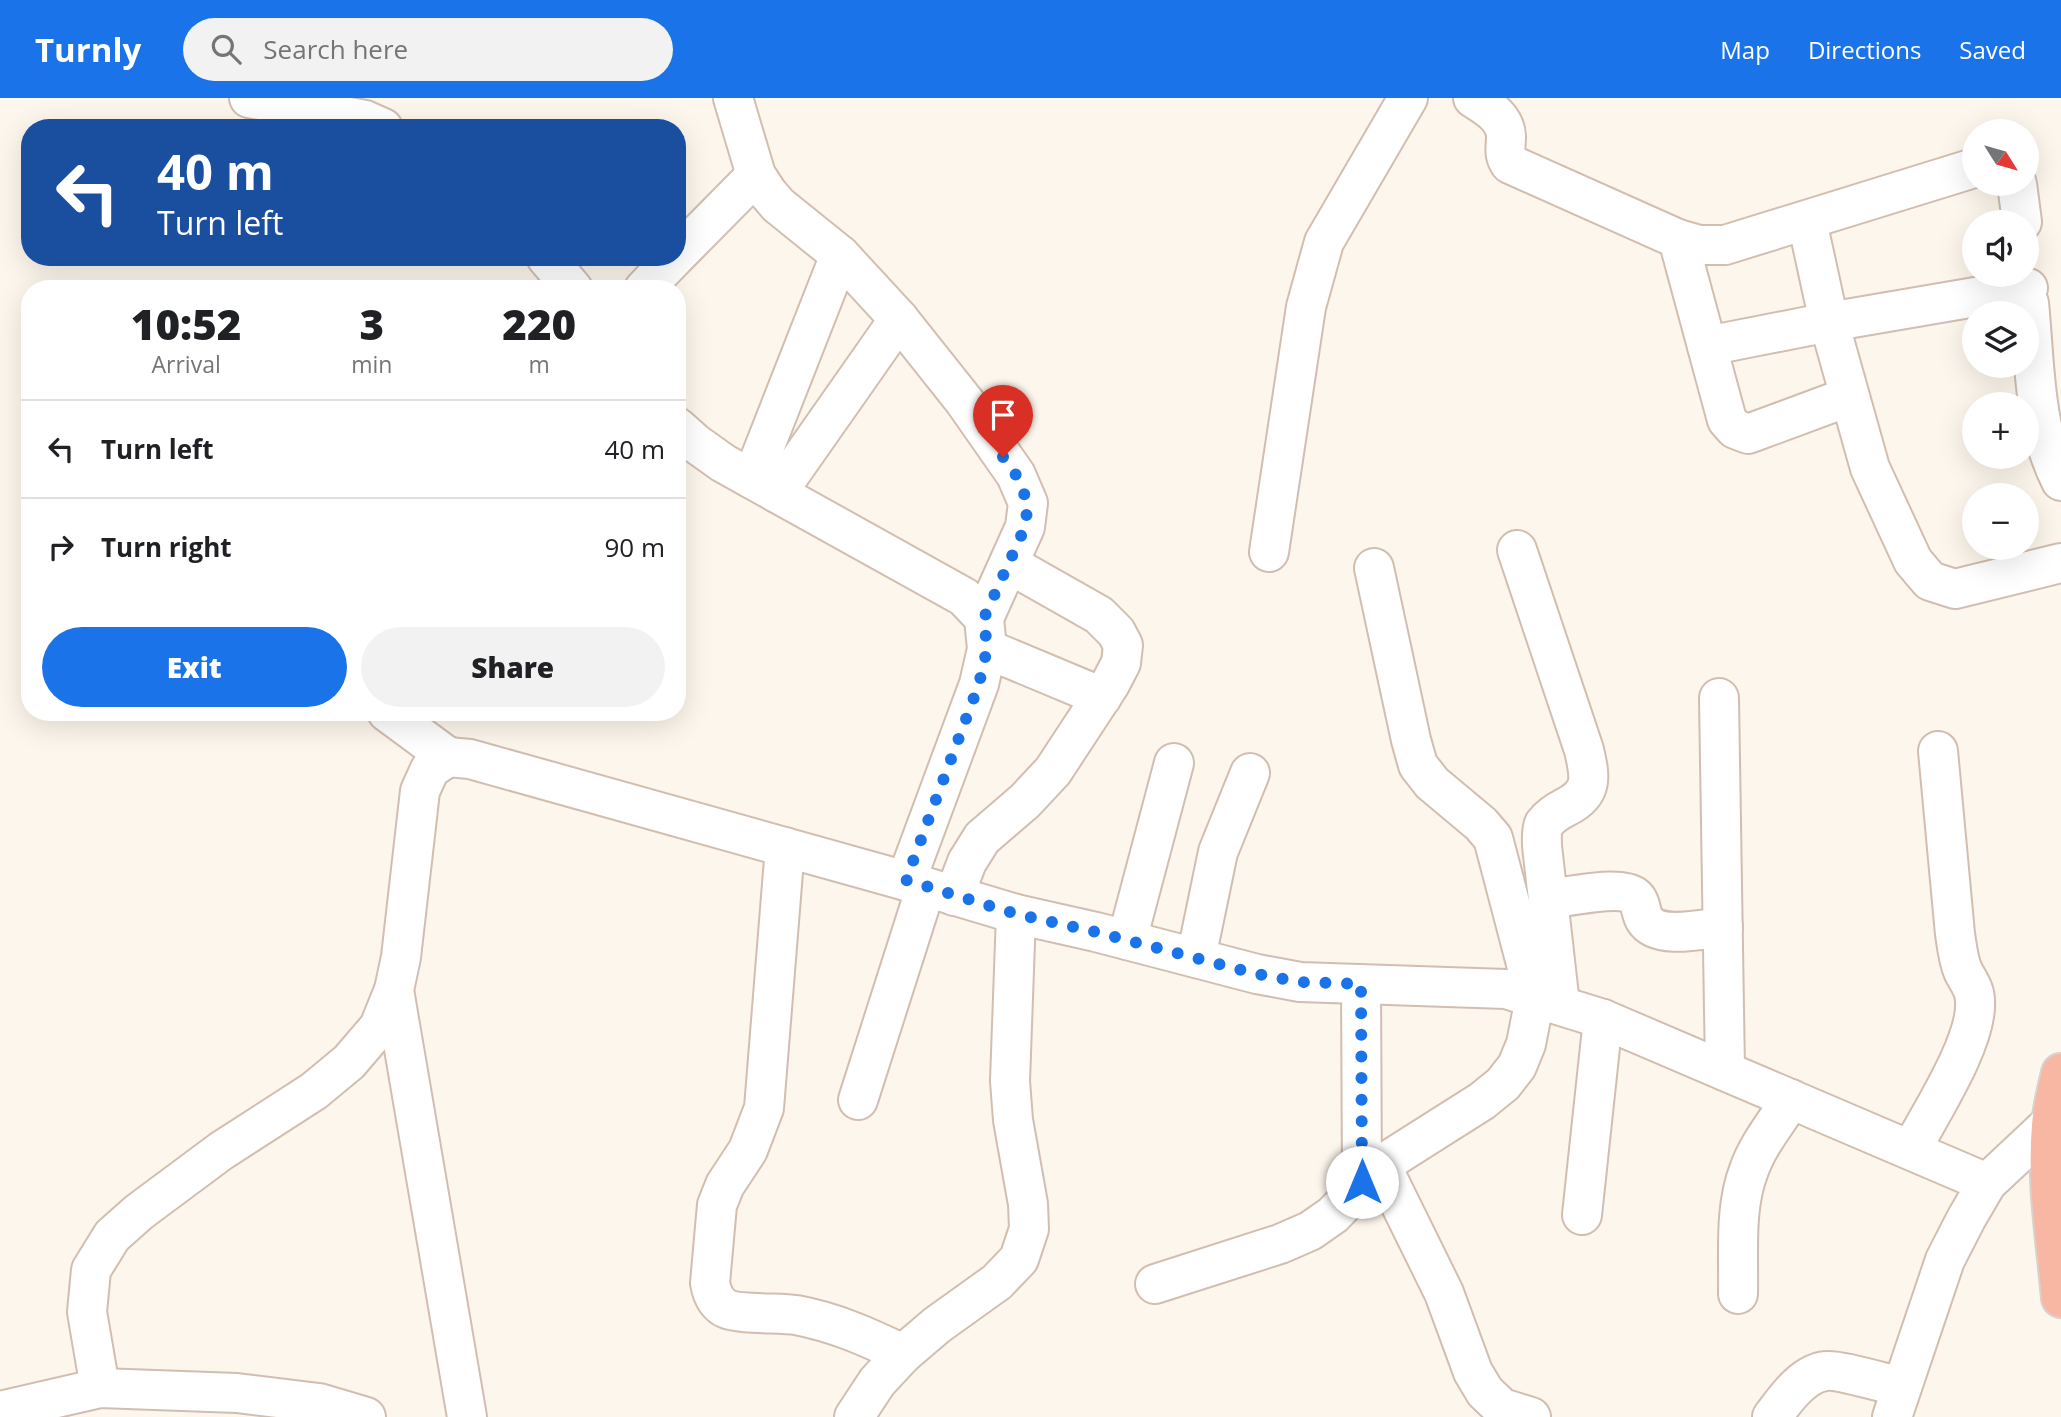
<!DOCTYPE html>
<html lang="en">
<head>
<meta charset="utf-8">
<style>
	body { margin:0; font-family:"Open Sans",sans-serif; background:#f2f2f2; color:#202124; height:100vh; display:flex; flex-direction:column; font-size:26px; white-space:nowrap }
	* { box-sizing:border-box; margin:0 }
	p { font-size:23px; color:#757577 }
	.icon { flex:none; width:38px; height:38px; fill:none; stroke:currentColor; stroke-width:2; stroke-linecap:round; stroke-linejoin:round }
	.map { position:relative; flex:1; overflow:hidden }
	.details { position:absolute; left:21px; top:182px; width:665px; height:441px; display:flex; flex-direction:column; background:#fff; border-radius:28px; box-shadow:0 7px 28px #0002 }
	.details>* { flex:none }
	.top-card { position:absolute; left:21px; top:21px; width:665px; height:147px; border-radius:28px; box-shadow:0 7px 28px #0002; background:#1a4fa0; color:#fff; overflow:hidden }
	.needle { width:46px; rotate:127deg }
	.fabs { position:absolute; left:1962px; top:21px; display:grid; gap:14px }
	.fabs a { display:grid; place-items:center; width:77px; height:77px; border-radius:50%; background:#fff; box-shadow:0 7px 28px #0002; font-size:35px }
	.pin { position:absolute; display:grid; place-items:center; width:60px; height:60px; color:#fff; margin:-72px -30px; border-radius:50% 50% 50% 0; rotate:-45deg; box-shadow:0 0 7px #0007 }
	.pin .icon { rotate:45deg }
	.me { position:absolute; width:77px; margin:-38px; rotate:0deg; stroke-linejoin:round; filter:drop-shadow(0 0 5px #0008) }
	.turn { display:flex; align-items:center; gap:24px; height:147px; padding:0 21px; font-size:32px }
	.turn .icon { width:91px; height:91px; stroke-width:2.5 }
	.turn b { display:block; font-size:49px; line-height:60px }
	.eta { display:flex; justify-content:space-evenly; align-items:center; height:119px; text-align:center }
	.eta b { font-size:42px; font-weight:800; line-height:49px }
	.cta { display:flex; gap:14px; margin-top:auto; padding:14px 21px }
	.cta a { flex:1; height:80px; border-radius:42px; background:#1a73e8; color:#fff; font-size:28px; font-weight:800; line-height:80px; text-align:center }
	.cta a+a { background:#f2f2f2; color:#202124 }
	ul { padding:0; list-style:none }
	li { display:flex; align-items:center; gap:21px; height:98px; padding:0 21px; border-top:2px solid #e0e0e0 }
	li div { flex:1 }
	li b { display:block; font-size:26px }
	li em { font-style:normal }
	header { display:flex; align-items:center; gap:42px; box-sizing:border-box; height:98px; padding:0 35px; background:#1a73e8; color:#fff }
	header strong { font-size:33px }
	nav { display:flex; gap:38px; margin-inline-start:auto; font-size:24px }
	.search { width:490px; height:63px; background:#f2f2f2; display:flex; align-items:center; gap:18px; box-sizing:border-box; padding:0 24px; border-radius:38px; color:#757577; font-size:26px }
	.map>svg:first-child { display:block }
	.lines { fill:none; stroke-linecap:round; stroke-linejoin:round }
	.minor-casing { stroke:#d1beb0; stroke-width:42 }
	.highway-casing { stroke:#dad1cd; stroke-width:42 }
	.minor { stroke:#fff; stroke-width:38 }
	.highway { stroke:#f7b7a3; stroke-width:38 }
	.route { stroke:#1a73e8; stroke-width:12; stroke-dasharray:0 21.6 }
</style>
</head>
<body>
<header>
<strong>Turnly</strong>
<div class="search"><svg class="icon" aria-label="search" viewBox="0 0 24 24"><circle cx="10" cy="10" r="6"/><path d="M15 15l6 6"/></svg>Search here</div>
<nav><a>Map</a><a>Directions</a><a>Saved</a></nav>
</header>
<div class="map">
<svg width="2061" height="1319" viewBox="0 0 2061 1319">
	<rect width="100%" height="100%" fill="#fdf6ec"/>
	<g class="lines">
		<g class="minor-casing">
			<g id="minor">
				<path d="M249 0 365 22 383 30"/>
				<path d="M733 0 756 77 767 94 778 107 840 157 899 221 965 304 1016 377 1028 405 1025 429 984 520"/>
				<path d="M1473 0C1487 9 1505 19 1506 38 1506 50 1503 56 1510 66L1678 141 1699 147H1725L1974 70"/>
				<path d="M2017 86 2022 124"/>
				<path d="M1807 123 1829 224 1870 370 1913 463 1930 483 1955 491 2061 465"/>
				<path d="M1678 141 1727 322 1735 331 1748 336 1848 299"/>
				<path d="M677 157 756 77"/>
				<path d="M546 159 573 191"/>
				<path d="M644 191 675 159"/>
				<path d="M2029 205C2035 264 2033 329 2061 383"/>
				<path d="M1707 248 1829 224 2028 190"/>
				<path d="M677 329 695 345 723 365 964 499 984 520 987 551 979 586 906 783"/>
				<path d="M752 381 840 157"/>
				<path d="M777 395 899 221"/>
				<path d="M1517 452 1584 652C1590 678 1594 695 1566 709 1558 713 1550 718 1544 726 1541 732 1542 742 1542 748L1560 907"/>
				<path d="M1269 454 1306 209 1324 144 1408 0"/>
				<path d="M987 551 1102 599"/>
				<path d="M1719 600 1725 973"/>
				<path d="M387 614 448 659"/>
				<path d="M785 749 764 1010 748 1052 725 1087 717 1107 710 1185C712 1196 716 1206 727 1211 738 1216 780 1215 796 1217 834 1224 868 1239 903 1256"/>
				<path d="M954 798 967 764 982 740 1025 703 1053 673 1110 586 1121 565 1123 547 1116 534 1099 517 1009 466"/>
				<path d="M1548 801C1567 799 1619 787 1634 798 1642 804 1640 815 1645 822 1658 842 1703 831 1723 829"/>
				<path d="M1127 842 1174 665"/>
				<path d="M1196 860 1218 754 1250 675"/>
				<path d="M1361 886 1362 1084"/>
				<path d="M394 892 467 1319"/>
				<path d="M858 1002 926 789"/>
				<path d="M1911 1052C1930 1016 1978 943 1975 903 1975 891 1968 883 1963 873 1958 861 1957 848 1955 836L1938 653"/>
				<path d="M1381 1067 1444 1195 1473 1274 1485 1294 1502 1310 1531 1319"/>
				<path d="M1582 1117 1603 921"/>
				<path d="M1155 1186 1280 1146 1310 1133 1333 1117 1381 1067 1482 1003 1503 986 1517 968 1526 946 1535 900 1493 740 1481 726 1432 685 1418 667 1411 642 1374 470"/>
				<path d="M1738 1196C1739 1156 1734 1110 1749 1072 1758 1046 1777 1024 1791 1001"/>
				<path d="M100 1290 87 1214 91 1172 112 1138 139 1114 221 1053 314 993 349 964 379 929 394 892 401 859 420 693 430 671 448 659 470 661 906 783 1016 816 1096 834 1257 876 1300 884 1506 891 1603 921 1987 1085"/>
				<path d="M0 1313 100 1290 237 1295 319 1305 366 1319"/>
				<path d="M854 1319 877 1284 903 1256 937 1227 997 1184 1019 1161 1029 1131 1028 1106 1013 1022 1010 983 1016 816"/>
				<path d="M1772 1319C1784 1303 1803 1275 1826 1273 1838 1271 1887 1286 1902 1289"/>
				<path d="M1892 1319 1945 1162 1966 1121 1987 1085 2051 1025"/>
			</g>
		</g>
		<g class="highway-casing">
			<path id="highway" d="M2061 975C2057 993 2052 1011 2051 1028 2046 1085 2056 1143 2061 1200"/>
		</g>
		<use href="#minor" class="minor"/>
		<use href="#highway" class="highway"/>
	</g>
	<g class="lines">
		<path class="route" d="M1003 359 1016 377 1028 405 1025 429 984 520 987 551 979 586 906 782 1016 816 1096 834 1257 876 1300 884 1361 886 1362 1084"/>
	</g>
</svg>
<div class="fabs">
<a><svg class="needle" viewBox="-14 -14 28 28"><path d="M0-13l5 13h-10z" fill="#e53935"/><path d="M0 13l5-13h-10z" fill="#757577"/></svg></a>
<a><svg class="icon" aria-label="sound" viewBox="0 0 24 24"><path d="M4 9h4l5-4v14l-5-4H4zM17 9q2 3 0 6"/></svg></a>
<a><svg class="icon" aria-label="layers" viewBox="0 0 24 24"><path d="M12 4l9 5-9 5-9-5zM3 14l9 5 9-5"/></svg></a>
<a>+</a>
<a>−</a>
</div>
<div class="pin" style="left:1003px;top:359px;background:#d93025"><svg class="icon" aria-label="arrive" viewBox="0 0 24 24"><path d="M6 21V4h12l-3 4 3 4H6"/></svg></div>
<svg class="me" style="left:1362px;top:1084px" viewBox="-20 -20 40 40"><circle r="19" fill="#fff"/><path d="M0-13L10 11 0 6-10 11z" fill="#1a73e8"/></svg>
<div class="top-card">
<div class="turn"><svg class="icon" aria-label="left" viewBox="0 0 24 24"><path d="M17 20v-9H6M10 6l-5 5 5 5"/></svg><div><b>40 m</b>Turn left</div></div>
</div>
<section class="details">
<div class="eta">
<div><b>10:52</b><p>Arrival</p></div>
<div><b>3</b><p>min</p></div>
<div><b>220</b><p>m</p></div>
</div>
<ul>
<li><svg class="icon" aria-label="left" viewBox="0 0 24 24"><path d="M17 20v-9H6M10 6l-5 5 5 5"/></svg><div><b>Turn left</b></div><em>40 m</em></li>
<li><svg class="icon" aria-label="right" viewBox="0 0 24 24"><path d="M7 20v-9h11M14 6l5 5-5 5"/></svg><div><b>Turn right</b></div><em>90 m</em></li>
</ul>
<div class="cta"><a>Exit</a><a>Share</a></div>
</section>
</div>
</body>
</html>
